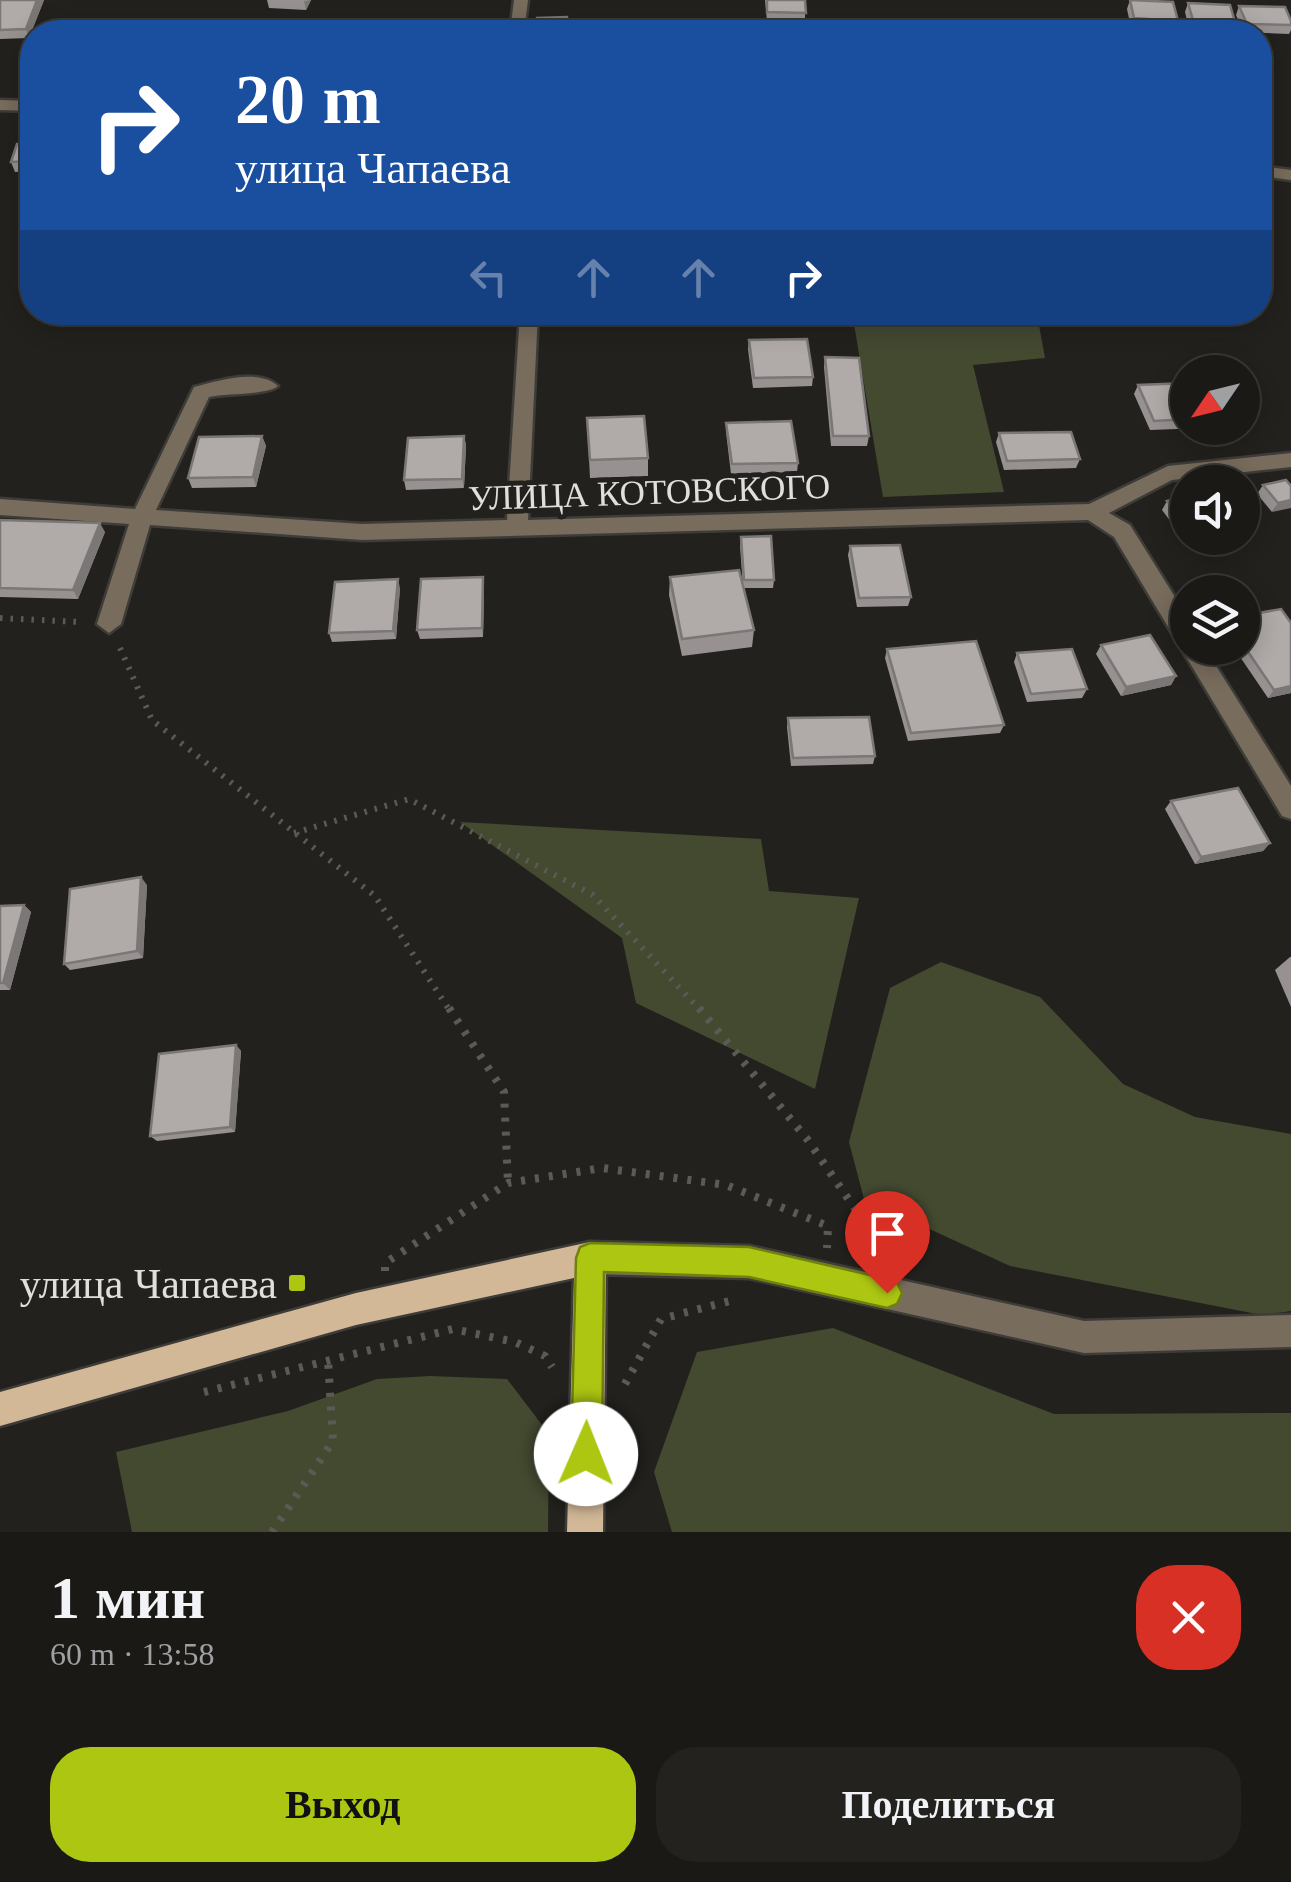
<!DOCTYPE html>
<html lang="ru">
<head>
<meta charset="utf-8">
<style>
	body { margin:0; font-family:Georgia,serif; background:#23221f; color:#f1f3f6; height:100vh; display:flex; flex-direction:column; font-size:38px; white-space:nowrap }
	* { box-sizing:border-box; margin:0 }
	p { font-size:32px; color:#9fa0a1 }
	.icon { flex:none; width:55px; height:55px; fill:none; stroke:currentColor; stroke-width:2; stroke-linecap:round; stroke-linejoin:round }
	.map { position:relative; height:1532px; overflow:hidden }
	.side { display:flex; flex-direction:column; background:#1a1916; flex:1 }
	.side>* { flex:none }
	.top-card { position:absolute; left:20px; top:20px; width:1252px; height:305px; border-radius:40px; box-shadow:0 5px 25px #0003,0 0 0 2px #383835; background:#1a4fa0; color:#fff; overflow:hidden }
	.needle { width:65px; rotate:235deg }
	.fabs { position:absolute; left:1170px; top:355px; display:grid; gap:20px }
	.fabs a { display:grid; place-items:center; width:90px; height:90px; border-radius:50%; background:#1a1916; box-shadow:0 5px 25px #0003,0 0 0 2px #383835; font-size:50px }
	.pin { position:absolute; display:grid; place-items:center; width:85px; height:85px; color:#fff; margin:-102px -42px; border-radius:50% 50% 50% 0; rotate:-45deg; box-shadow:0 0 10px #0007 }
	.pin .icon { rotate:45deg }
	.me { position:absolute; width:110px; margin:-55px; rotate:1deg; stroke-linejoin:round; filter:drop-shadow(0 0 8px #0008) }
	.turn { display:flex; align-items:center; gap:35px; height:210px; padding:0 50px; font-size:45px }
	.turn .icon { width:130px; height:130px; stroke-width:2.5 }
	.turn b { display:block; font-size:70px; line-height:85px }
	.lanes { display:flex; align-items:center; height:95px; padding:0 50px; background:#0003; justify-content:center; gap:50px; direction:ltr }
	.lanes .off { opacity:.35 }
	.round { display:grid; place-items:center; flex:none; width:105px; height:105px; border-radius:40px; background:#23221f }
	.head { display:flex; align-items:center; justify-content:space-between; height:170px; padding:0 50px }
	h1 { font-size:60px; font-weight:600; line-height:75px }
	.primary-button { display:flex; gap:20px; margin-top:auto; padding:20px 50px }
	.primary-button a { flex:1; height:115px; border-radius:40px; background:#acc612; color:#111; font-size:40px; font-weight:600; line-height:115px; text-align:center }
	.primary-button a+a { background:#23221f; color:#f1f3f6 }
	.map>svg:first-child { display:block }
	.green { fill:#434a30 }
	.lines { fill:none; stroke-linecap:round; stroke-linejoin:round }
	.minor-casing { stroke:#3e3c38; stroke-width:5 }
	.major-casing { stroke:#3e3c38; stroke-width:5 }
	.path-far1 { stroke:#5c5a57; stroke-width:6; stroke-dasharray:2.5 8; stroke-linecap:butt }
	.path { stroke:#5c5a57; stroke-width:8; stroke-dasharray:4 10; stroke-linecap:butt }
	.minor { fill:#786c5c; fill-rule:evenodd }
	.major { fill:#d2b897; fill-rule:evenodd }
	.wall { fill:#979291 }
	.shaded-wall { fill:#7b7776 }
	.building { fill:#b0aaa9; stroke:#7b7776; stroke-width:2.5 }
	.route { fill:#acc612; stroke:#70810c; stroke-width:2.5 }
	.poi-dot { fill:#acc612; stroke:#23211d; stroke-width:4 }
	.labels { text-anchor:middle; stroke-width:10; stroke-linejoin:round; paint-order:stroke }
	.street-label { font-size:35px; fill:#e1dfdd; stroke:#23211d }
	.near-poi-label { font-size:42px; fill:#e1dfdd; stroke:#23211d; text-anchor:end }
</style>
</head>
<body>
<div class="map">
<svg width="1291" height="1532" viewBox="0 0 1291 1532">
	<rect width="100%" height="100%" fill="#23211d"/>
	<g class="green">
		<path d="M1037 314 1045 358 973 365 1004 492 883 497 854 324Z"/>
		<path d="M460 822 761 839 769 891 859 898 815 1089 636 1003 622 938Z"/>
		<path d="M941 962 1040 997 1123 1084 1195 1117 1291 1134V1311L1262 1315 1010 1266 864 1199 849 1142 890 988Z"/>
		<path d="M833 1328 1054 1414 1291 1413V1532H672L654 1472 697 1352Z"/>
		<path d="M430 1376 507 1379 549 1434 548 1532H132L116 1452 288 1411 377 1379Z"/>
	</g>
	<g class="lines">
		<g class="minor-casing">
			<g id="minor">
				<path d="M514 0H528L524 32H510Z"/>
				<path d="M0 100 32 101V111L0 110Z"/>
				<path d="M1260 166 1291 170V180L1260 176Z"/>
				<path d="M520 312H538L528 520 1089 504 1168 466 1291 453V467L1172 480 1109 513 1130 525 1188 618V648H1205L1291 786V819L1282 816 1114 537 1088 520 362 540 150 525 121 624 109 633 97 624 129 524 0 515V499L135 509 194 387C218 381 258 368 278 386 268 395 226 393 209 397L156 510 362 524 507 520Z"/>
				<path d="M590 1242 749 1246 1084 1321 1291 1315V1347L1084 1353 749 1278 590 1274 579 1269 574 1258 579 1247Z"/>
			</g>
		</g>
		<g class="major-casing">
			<path id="major" d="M590 1242 601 1247 606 1258 603 1532H567L574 1278 356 1325 0 1426V1392L356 1293Z"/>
		</g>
		<g class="path-far1">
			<path d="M0 618 79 622"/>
			<path d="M120 648 152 720 375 896 450 1011"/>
			<path d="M294 833 409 799 593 895 701 1011"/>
		</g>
		<g class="path">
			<path d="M449 1008 504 1092 508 1183"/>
			<path d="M699 1008 807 1139 889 1258"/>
			<path d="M385 1271V1263L508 1183 602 1168 726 1185 828 1226 827 1248"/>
			<path d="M625 1384 661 1319 737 1299"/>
			<path d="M204 1392 453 1329 515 1342 545 1356 552 1367"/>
			<path d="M272 1532 333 1441 328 1359"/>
		</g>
		<use href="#minor" class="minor"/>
		<use href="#major" class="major"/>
	</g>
	<g class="wall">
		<path d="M0 0H44L29 38 0 39Z"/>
		<path d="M267 0H311L306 10 269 8Z"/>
		<path d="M765 0H805V22L767 21Z"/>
		<path d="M1130 0 1178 21 1174 30 1131 28 1127 9Z"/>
		<path d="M1188 3 1235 22 1232 31 1189 29 1185 12Z"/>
		<path d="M1239 6 1291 21V30L1289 34 1243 32 1236 15Z"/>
		<path d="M1260 111 1267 138 1262 147H1260Z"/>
		<path d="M32 143V171L15 172 11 162Z"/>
		<path d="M749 340 813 377 812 386 753 388 748 349Z"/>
		<path d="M825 357 869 436 867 446H831L824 367Z"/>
		<path d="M1188 383V428H1204L1150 430 1134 394 1138 385Z"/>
		<path d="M587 418 648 458V476L590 478Z"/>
		<path d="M726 423 798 463 797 472 731 474 726 432Z"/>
		<path d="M999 433 1080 459 1076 468 1004 470 996 442Z"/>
		<path d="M262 436 266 446 256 487 192 488 188 478Z"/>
		<path d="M464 436 466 445 464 488 406 490 404 480Z"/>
		<path d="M1263 485 1291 486 1272 512 1257 494Z"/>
		<path d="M1188 496V537L1183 538 1162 510 1167 501Z"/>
		<path d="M0 520 105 532 78 599 0 597Z"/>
		<path d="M741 537 774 580 773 588H744L754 630 752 647 682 656 669 595 670 577 743 587 740 546Z"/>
		<path d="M850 546 911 597 908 606 857 607 848 555Z"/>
		<path d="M484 586 483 637 420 639 417 630Z"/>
		<path d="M400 588 396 639 332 642 329 633Z"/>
		<path d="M1242 616 1291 623V693L1268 698 1234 648H1242Z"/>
		<path d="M1101 645 1176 676 1171 685 1121 696 1096 654Z"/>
		<path d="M887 649 1004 725 1000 733 908 741 885 658Z"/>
		<path d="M1017 653 1087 689 1082 698 1027 702 1014 662Z"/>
		<path d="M788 718 875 756 873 764 791 766 787 727Z"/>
		<path d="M1171 801 1270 843 1263 851 1195 864 1165 809Z"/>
		<path d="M147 885 143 958 70 970 64 964Z"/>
		<path d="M24 905 31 912 10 990H0V906Z"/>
		<path d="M1290 957H1291V1007L1275 970Z"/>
		<path d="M236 1045 241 1051 235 1132 157 1141 150 1136Z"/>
	</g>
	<g class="shaded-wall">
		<path d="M37 0H44L29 38 26 29Z"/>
		<path d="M311 0 306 10 304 1Z"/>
		<path d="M262 436 266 446 256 487 253 477Z"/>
		<path d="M464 436 466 445 464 488 462 479Z"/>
		<path d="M1291 500V508L1272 512 1278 503Z"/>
		<path d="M100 523 105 532 78 599 73 590Z"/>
		<path d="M483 577 484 586 483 637 482 628Z"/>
		<path d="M398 579 400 588 396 639 393 631Z"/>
		<path d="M1176 676 1171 685 1121 696 1126 687Z"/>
		<path d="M1291 686V693L1268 698 1274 690Z"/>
		<path d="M1270 843 1263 851 1195 864 1201 857Z"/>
		<path d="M141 877 147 885 143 958 137 951Z"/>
		<path d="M24 905 31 912 10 990 3 983Z"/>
		<path d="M236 1045 241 1051 235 1132 230 1127Z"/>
	</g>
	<g class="building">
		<path d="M0 0H37L26 29 0 30Z"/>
		<path d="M767 0H805L806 13 767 12Z"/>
		<path d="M1130 0 1173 2 1178 21 1134 18Z"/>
		<path d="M1188 3 1230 5 1235 22 1193 20Z"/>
		<path d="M1239 6 1285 7 1291 21V25L1247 24Z"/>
		<path d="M567 17V32H536L537 18Z"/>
		<path d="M215 24 213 32H173L176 25Z"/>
		<rect x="462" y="29" width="38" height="3"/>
		<path d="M1260 111 1268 112 1267 138 1260 137Z"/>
		<path d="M32 143V161L11 162 17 144Z"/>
		<path d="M807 339 813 377 754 378 749 340Z"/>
		<path d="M825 357 859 358 869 436H833Z"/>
		<path d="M1188 383V419L1154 421 1138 385Z"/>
		<path d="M644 416 648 458 590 460 587 418Z"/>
		<path d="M791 421 798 463 732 464 726 423Z"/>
		<path d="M1071 432 1080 459 1007 461 999 433Z"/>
		<path d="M262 436 253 477 188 478 199 437Z"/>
		<path d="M464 436 462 479 404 480 408 438Z"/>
		<path d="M1286 480 1291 486V500L1278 503 1263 485Z"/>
		<path d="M1188 496V528L1167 501Z"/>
		<path d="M0 520 100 523 73 590 0 588Z"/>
		<path d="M771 536 774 580H744L741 537Z"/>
		<path d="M900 545 911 597 859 598 850 546Z"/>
		<path d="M739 570 754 630 682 639 670 577Z"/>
		<path d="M483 577 482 628 417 630 421 579Z"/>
		<path d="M398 579 393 631 329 633 335 582Z"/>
		<path d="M1281 609 1291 623V686L1274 690 1242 643V616Z"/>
		<path d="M1150 635 1176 676 1126 687 1101 645Z"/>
		<path d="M976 641 1004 725 911 733 887 649Z"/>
		<path d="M1072 649 1087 689 1031 694 1017 653Z"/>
		<path d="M869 717 875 756 793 758 788 718Z"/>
		<path d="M1238 788 1270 843 1201 857 1171 801Z"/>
		<path d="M141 877 137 951 64 964 70 889Z"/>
		<path d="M24 905 3 983H0V906Z"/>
		<path d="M236 1045 230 1127 150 1136 159 1054Z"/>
	</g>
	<path class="route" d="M590 1243 749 1247 887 1279 897 1283 902 1293 897 1304 887 1308 749 1277 604 1272 602 1454 598 1465 586 1469 575 1465 571 1454 576 1258 580 1247Z"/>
	<rect class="poi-dot" x="287" y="1273" width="20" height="20" rx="5"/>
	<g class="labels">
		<g class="street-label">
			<text transform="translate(649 492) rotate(-2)" y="12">УЛИЦА КОТОВСКОГО</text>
		</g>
		<g class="near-poi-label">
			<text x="277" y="1298">улица Чапаева</text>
		</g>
	</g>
</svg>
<div class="fabs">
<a><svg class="needle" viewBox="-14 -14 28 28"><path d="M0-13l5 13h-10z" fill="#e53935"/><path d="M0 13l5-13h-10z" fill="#9fa0a1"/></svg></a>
<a><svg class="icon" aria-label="sound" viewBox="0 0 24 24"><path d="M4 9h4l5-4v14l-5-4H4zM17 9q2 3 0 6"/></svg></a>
<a><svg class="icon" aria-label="layers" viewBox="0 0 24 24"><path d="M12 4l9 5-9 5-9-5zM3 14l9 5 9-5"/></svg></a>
</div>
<div class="pin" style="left:887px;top:1293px;background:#d93025"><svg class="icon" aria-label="arrive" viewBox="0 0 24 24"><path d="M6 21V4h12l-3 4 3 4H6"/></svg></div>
<svg class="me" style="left:586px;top:1454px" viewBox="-20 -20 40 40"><circle r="19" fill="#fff"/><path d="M0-13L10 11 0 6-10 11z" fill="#acc612"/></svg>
<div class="top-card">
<div class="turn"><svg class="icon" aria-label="right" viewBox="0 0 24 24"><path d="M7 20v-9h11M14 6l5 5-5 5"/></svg><div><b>20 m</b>улица Чапаева</div></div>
<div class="lanes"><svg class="icon off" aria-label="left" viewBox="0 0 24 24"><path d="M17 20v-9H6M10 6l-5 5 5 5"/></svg><svg class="icon off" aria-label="ahead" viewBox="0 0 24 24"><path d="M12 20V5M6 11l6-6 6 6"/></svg><svg class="icon off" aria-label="ahead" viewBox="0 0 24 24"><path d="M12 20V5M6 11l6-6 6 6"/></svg><svg class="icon" aria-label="right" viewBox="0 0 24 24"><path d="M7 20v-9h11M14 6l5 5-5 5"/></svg></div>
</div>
</div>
<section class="side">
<div class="head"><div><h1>1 мин</h1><p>60 m · 13:58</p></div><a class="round" style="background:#d93025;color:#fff"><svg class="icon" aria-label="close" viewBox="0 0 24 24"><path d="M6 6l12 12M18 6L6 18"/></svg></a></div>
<div class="primary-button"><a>Выход</a><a>Поделиться</a></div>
</section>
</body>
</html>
